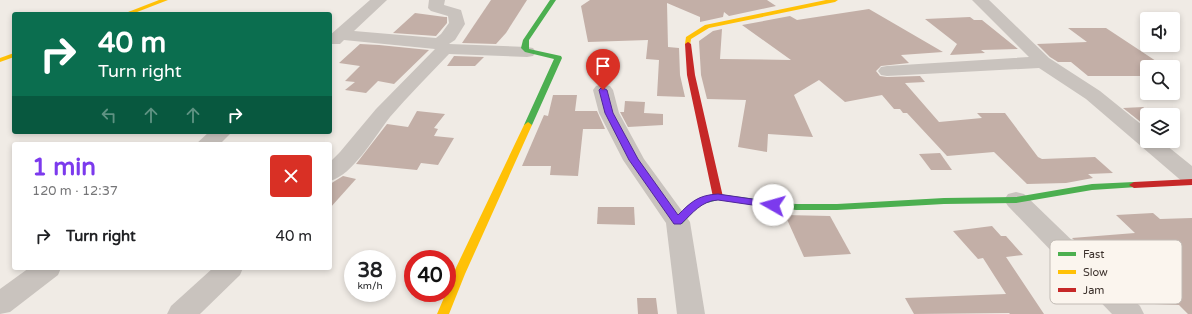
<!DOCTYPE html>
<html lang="en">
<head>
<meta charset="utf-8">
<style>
	body { margin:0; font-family:"Varela Round",sans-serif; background:#f2f2f2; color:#202124; height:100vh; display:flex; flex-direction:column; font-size:15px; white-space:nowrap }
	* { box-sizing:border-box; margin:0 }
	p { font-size:13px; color:#757577 }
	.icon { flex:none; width:22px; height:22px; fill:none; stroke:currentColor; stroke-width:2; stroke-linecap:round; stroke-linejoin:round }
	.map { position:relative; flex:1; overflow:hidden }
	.drawer { position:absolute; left:12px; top:142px; width:320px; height:128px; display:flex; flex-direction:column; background:#fff; border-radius:4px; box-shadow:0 2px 6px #0003 }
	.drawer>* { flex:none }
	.guide { position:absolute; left:12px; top:12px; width:320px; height:122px; border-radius:4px; box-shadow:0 2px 6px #0003; background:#0b6e4f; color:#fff; overflow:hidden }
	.fabs { position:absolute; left:1140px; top:12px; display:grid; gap:8px }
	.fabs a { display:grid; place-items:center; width:40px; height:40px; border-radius:4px; background:#fff; box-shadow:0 2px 6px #0003; font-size:20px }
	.speed { position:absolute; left:344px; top:250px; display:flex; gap:8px; font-size:20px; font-weight:700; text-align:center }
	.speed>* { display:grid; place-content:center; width:52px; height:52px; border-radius:50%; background:#fff; box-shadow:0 2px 6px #0003; line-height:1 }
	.speed small { font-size:10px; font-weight:400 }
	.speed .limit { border:6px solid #d22; background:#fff; color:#111 }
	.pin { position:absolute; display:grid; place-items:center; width:34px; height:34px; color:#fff; margin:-41px -17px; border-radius:50% 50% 50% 0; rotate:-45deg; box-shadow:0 0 4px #0007 }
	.pin .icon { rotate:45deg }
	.me { position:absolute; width:44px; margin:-22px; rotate:277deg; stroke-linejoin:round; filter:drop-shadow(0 0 3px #0008) }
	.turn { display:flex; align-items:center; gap:14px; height:84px; padding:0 20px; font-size:18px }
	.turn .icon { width:52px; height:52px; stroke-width:2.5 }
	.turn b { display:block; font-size:28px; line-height:34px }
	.lanes { display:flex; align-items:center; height:38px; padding:0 20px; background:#0003; justify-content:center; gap:20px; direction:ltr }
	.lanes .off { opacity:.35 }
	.round { display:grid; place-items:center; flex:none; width:42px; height:42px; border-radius:4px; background:#f2f2f2 }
	.overview { display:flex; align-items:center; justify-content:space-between; height:68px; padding:0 20px }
	h1 { font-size:24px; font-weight:800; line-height:30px; color:#7c3aed }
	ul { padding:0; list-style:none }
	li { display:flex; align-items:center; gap:12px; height:52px; padding:0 20px }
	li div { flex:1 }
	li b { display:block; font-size:15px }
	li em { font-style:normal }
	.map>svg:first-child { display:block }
	.building { fill:#c3afa7 }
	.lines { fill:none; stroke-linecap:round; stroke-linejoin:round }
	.street { fill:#c9c3be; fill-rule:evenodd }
	.fast { fill:#4caf50; fill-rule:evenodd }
	.slow { fill:#ffc107; fill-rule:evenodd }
	.jam { fill:#c62828; fill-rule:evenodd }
	.route { fill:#7c3aed; stroke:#51269a }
	.key { fill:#fbf5ee; stroke:#c1bab4; stroke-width:1 }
	.key-label { font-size:11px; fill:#3b302b }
</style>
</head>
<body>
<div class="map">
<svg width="1192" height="314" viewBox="0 0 1192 314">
	<rect width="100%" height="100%" fill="#f0ebe5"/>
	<g class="building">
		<path d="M491 0H527L506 33 496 44 462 43Z"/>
		<path d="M590 0H767L776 6 729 16 724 12 723 17 700 22V17L667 3 668 47 679 48 680 75 685 97 657 96 659 60 646 59 648 40 588 42 581 6Z"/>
		<path d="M869 9 943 52 901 55 909 63 881 66 876 71 880 76 887 77 920 76 925 82 905 83 939 122 982 118 977 113H1005L1038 157 1042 159 1095 157 1113 173 1088 174 1093 178 1066 183 1027 184 994 152 947 156 907 113H903L900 109H894L882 95 845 102 819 80 794 95 813 137 768 134 767 152 738 147 746 100 707 99 701 75 699 41 713 31 722 29 720 59 791 60 742 25 790 16 797 20Z"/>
		<path d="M415 13 445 17H447V23L436 36 393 33Z"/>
		<path d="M970 17 974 20H982L1018 49 981 50 985 53 950 55 957 44 925 19Z"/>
		<path d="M1068 28H1106L1159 63 1150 64 1156 67H1147V76H1088L1071 62H1058L1050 57 1037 44 1087 42Z"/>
		<path d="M360 44 379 45 429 50 394 84 378 81 366 93 345 90 355 82 345 81 360 66 339 63Z"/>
		<path d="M454 56 484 57 475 66H447Z"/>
		<path d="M553 95H577L575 111H597L605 129H583L578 176 550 175 551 166H522L544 115 548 116Z"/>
		<path d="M625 101 645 102 644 113 663 114V125L628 127 620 112H624Z"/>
		<path d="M1143 107 1153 115H1147V127L1123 108Z"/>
		<path d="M417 111 445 114 434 128 438 129 434 136 454 138 438 165 421 163 417 170 356 164 387 124 408 127Z"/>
		<path d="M940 153 952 170H931L919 154Z"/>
		<path d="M343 176 356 179 330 208V184Z"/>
		<path d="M598 207H634L635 225 597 224Z"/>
		<path d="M1153 213 1160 219 1192 218V314H1188L1179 305 1154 304 1137 284H1157L1117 251 1088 253 1072 238 1135 233 1116 215Z"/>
		<path d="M785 215 830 216 851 254 804 257Z"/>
		<path d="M992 226 1001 236H1006L1023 255 1006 257 1044 314H1010L1009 313 914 314 905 298 1006 294 983 258 978 259 953 231Z"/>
		<path d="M637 298H656L658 314H638Z"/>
	</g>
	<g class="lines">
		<g class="street">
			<path d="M370 0H387L354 31 436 38 441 34 449 23 448 16 431 11 428 8 429 0H445L444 5 461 10 465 24 455 40 449 44 527 47 533 48 536 52 533 56 527 57 449 54C429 75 408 96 390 117 375 136 353 175 330 181V162L340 152 376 109 435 49 344 40 340 44H330V35Z"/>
			<path d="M972 0H989L1049 58 1100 91 1147 129V141H1161L1192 166V185L1184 183 1086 99 1039 68 887 76 881 75 878 71 881 67 887 66 1029 57Z"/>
			<path d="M603 84 610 86 613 90 619 113 644 159 690 222 705 314H677L666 223 623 160 599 113 593 90 596 86Z"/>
			<path d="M209 132H232L220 144H196Z"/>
			<path d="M1016 192 1024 194 1140 306 1144 314H1112L1008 206 1004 200 1008 194Z"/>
			<path d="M29 268H61L58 275 10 312 0 314V289Z"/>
			<path d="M213 268H243L240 275 200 314H167L171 306Z"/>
		</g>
		<g class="fast">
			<path d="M550 0H556L529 40V49L561 56 562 58 532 125 528 128 524 125 554 59 525 52 521 48 523 40Z"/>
			<path d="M1134 182 1139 185 1137 187 1092 190 1016 203 944 204 837 210H796L718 200 703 204 695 210 682 224H674L673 222 687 206 697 200 718 194 796 204H837L944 198 1016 197 1092 184Z"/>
		</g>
		<g class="slow">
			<path d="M159 0H168L132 14H123Z"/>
			<path d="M826 0H838L835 2 709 28 691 39 690 45H686L685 44 686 37 705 25Z"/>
			<path d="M14 53V57L0 62V58Z"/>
			<path d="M528 122 532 125 465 274 449 314H437L446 293H447L453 274 524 125Z"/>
		</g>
		<g class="jam">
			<path d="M688 42 691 44 695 75 723 197 718 200 713 197 687 75 685 44Z"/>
			<path d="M1192 179V185L1134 188 1129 185 1134 182Z"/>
		</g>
	</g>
	<path class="route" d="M601 88H603L607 90 613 113 638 159 678 215C691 202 698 195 718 194L773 202H776L778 205 776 207 773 208 718 200C701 201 693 213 681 224H674L629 160 605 113 599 90Z"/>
	<rect x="1050" y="240" width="132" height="64" rx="6" class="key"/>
	<rect x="1058" y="252" width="18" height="4" fill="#4caf50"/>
	<rect x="1058" y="270" width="18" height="4" fill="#ffc107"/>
	<rect x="1058" y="288" width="18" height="4" fill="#c62828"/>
	<g class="key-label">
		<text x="1083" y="258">Fast</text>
		<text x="1083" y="276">Slow</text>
		<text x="1083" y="294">Jam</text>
	</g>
</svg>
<div class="fabs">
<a><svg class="icon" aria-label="sound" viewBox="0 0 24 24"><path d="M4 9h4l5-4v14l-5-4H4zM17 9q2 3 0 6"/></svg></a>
<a><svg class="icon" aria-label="search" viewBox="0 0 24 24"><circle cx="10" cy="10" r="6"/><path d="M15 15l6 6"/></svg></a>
<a><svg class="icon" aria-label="layers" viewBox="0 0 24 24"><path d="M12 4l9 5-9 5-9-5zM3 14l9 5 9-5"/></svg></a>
</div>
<div class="speed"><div>38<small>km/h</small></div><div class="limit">40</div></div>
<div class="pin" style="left:603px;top:90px;background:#d93025"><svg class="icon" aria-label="arrive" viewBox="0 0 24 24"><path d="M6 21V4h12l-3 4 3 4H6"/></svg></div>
<svg class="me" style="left:773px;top:205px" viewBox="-20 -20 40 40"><circle r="19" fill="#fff"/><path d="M0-13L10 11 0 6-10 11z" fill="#7c3aed"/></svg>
<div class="guide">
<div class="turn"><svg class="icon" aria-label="right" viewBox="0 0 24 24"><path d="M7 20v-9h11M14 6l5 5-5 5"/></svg><div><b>40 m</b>Turn right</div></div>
<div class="lanes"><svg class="icon off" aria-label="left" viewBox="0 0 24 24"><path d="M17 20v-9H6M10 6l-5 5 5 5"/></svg><svg class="icon off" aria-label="ahead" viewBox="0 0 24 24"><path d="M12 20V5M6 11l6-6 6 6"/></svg><svg class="icon off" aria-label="ahead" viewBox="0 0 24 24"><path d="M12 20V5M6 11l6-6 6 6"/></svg><svg class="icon" aria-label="right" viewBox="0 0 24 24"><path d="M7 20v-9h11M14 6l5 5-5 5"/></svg></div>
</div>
<section class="drawer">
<div class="overview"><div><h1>1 min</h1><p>120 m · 12:37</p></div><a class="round" style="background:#d93025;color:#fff"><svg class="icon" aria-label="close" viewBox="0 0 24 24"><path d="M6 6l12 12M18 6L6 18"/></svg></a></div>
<ul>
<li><svg class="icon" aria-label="right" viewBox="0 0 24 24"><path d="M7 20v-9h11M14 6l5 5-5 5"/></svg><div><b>Turn right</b></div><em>40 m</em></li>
</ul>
</section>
</div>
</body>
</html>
